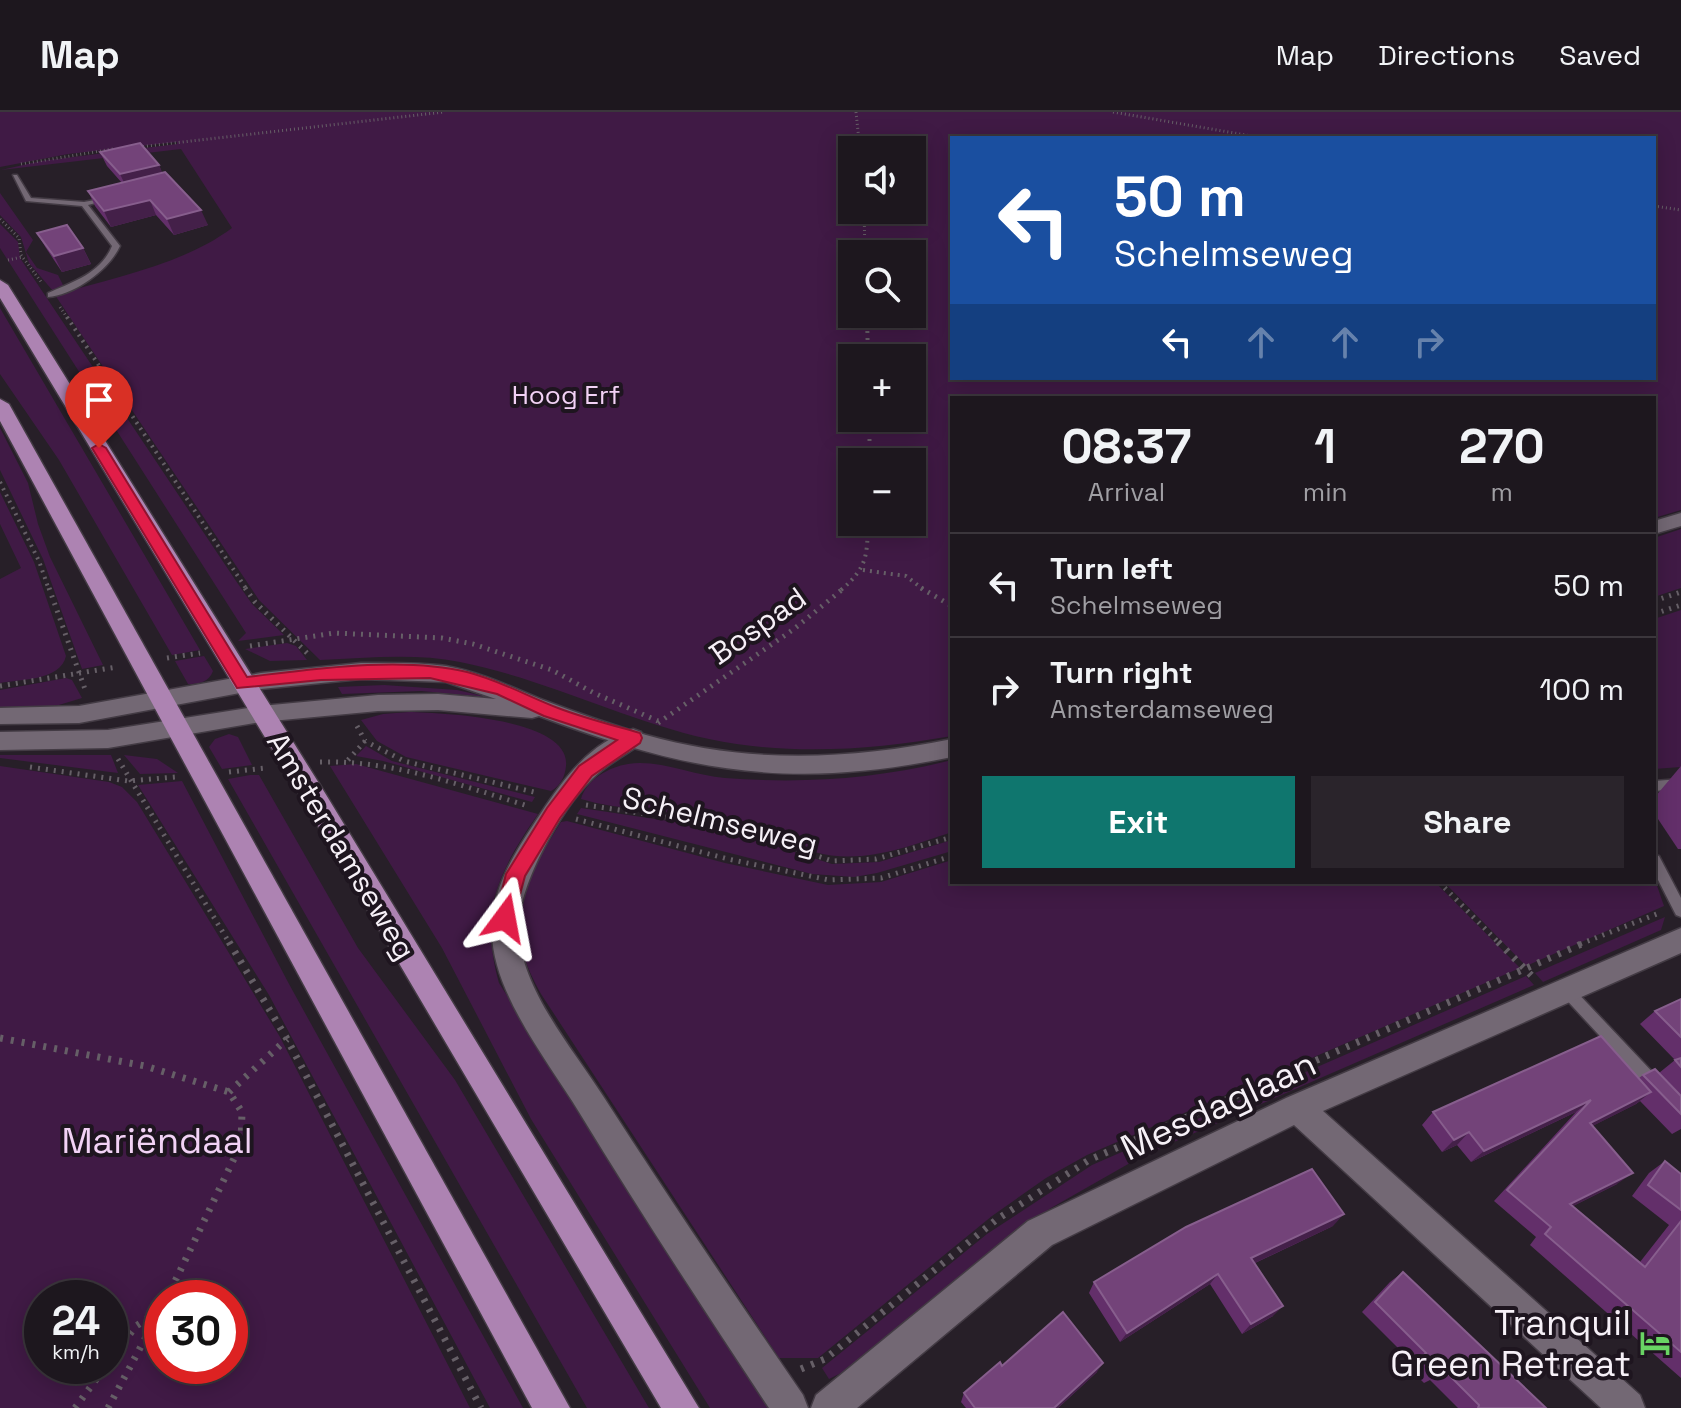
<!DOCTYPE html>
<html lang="en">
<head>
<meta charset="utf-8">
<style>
	body { margin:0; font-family:"Space Grotesk",sans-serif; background:#2a242b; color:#f1f3f6; height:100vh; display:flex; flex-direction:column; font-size:30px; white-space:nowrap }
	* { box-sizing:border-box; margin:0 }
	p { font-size:26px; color:#a09fa4 }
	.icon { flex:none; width:44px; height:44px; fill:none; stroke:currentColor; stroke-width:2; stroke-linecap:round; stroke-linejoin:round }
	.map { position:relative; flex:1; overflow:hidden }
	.panel { position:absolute; left:950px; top:284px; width:706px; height:488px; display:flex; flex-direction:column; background:#1d171e; border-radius:0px; box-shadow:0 4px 20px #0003,0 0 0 2px #3b363c }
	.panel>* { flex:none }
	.banner { position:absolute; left:950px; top:24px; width:706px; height:244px; border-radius:0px; box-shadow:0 4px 20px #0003,0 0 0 2px #3b363c; background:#1a4fa0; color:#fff; overflow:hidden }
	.fabs { position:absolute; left:838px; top:24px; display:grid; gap:16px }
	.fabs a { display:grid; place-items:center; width:88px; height:88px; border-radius:0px; background:#1d171e; box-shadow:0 4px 20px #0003,0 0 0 2px #3b363c; font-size:40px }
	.speed { position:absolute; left:24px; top:1168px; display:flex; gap:16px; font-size:40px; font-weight:700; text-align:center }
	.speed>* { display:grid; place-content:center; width:104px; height:104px; border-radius:50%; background:#1d171e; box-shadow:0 4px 20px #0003,0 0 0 2px #3b363c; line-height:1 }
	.speed small { font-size:20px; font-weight:400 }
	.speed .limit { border:12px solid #d22; background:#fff; color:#111 }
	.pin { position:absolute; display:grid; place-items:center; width:68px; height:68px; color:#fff; margin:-82px -34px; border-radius:50% 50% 50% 0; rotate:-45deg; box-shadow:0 0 8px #0007 }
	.pin .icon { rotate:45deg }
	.me { position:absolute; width:88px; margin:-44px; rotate:13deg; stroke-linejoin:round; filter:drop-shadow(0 0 6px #0008) }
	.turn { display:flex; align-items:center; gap:28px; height:168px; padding:0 32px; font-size:36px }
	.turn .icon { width:104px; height:104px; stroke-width:2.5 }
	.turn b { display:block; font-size:56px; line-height:68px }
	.lanes { display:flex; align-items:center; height:76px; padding:0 32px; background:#0003; justify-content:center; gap:40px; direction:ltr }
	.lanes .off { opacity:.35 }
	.eta { display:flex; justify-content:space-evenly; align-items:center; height:136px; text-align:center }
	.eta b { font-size:48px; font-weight:700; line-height:56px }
	.action { display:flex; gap:16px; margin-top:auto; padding:16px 32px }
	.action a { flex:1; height:92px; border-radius:0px; background:#0f766e; color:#fff; font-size:32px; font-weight:700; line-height:92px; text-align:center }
	.action a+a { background:#2a242b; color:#f1f3f6 }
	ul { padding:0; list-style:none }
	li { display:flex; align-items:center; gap:24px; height:104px; padding:0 32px; border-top:2px solid #3b363c }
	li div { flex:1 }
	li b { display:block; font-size:30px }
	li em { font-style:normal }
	header { display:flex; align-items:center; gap:48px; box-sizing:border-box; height:112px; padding:0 40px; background:#1d171e; border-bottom:2px solid #3b363c }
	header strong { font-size:38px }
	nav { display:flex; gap:44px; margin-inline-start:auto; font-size:28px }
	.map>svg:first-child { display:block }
	.green { fill:#401a45; fill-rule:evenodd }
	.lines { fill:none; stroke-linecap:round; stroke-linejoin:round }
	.lane-casing { stroke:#433b44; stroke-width:3 }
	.street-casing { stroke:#433b44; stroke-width:3 }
	.secondary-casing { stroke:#433b44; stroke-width:3 }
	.primary-casing { stroke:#433b44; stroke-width:3 }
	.path-far3 { stroke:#665f67; stroke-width:3; stroke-dasharray:1 3; stroke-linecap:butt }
	.path-far2 { stroke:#665f67; stroke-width:4; stroke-dasharray:2 5; stroke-linecap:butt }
	.path-far1 { stroke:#665f67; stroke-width:5; stroke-dasharray:2 6; stroke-linecap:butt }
	.path { stroke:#665f67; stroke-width:7; stroke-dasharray:3 8; stroke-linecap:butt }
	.lane { fill:#736874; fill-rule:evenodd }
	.street { fill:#736874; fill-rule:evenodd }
	.secondary { fill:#736874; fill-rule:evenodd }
	.primary { fill:#ad83b2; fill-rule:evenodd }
	.wall { fill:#632f6a }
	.shaded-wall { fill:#442049 }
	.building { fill:#734379; stroke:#875e8d; stroke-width:2 }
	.route { fill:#e11d48; stroke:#92132f; stroke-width:2 }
	.labels { text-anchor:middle; stroke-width:8; stroke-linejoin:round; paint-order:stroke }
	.far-park-label { font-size:26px; fill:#f2d2f5; stroke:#1e151f }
	.street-label { font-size:30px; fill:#f6f0f7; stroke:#1e151f }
	.near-street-label { font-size:36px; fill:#f6f0f7; stroke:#1e151f }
	.near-park-label { font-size:36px; fill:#f2d2f5; stroke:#1e151f }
	.near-poi-label { font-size:36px; fill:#f6f0f7; stroke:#1e151f; text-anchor:end }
</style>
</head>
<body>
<header>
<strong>Map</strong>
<nav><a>Map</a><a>Directions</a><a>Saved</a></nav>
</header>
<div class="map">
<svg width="1681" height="1296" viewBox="0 0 1681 1296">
	<rect width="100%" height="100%" fill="#271f28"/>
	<g class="green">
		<path d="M0 0H1681V398L1654 406V286H952V624C871 638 791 644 709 627 626 609 546 567 460 550 415 541 367 546 320 548L259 488 55 183C115 165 182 153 232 116L181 37 1 58 41 49 177 32V30L68 42 0 55ZM952 26H1654V266H952ZM852 38H912V98H852ZM852 142H912V202H852ZM852 246H912V306H852ZM852 350H912V410H852Z"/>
		<path d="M0 81 33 128 26 140 37 156 58 163 64 175 53 179 29 151 21 125 0 103Z"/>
		<path d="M0 112 18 130 20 146 236 469 252 492 284 523 238 529 246 521 0 136Z"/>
		<path d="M0 196 200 538 172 543 59 348 0 262Z"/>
		<path d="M0 316 28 371 38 412 50 445 103 553 82 557 43 447 0 358Z"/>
		<path d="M0 380 34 450 66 544C60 569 21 567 0 571V467L21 456 0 412Z"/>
		<path d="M1681 417V476L1654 485V426Z"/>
		<path d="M1681 498V655L1654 657V507Z"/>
		<path d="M287 531 296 534 307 548 270 549 245 537Z"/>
		<path d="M204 544 213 559C209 570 199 572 188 572L175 549Z"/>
		<path d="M66 566 72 568 82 586 49 596 0 595V578Z"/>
		<path d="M384 573 457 578 488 585 421 579 342 582 338 575Z"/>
		<path d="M409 600C442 601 571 606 566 654 565 665 560 674 551 679L406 645 377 629 361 608 383 602Z"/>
		<path d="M229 622 238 625 252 653 222 657 209 635 215 627Z"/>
		<path d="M366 634 392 649 535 685 532 690 383 649 356 644Z"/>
		<path d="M0 643H111L118 661 0 646Z"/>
		<path d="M124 643 157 647 178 661 140 662Z"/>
		<path d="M952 648V720C907 735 862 753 814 740 775 729 738 709 697 703 659 698 618 698 581 687 586 668 609 655 628 652 659 647 694 664 725 666 803 672 877 667 952 648Z"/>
		<path d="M356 652 538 702C498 760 479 799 499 871L769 1296H710L531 1007 442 836 330 654Z"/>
		<path d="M0 654 109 670 122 675 137 690 280 925 470 1296H0ZM110 1186V1254H42V1186ZM230 1186V1254H162V1186Z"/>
		<path d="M250 663H259L358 836 455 968 649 1296H587L228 667Z"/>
		<path d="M182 669 289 872 523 1296H490L269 883 138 673Z"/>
		<path d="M581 696 722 717 832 752 879 750 952 728V739L877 761 854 765 812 762 577 702Z"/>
		<path d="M567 709 725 751 828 773 881 770 952 748V770H1435L1520 856 1087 1043 1046 1066 992 1104 818 1246H779L541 882C500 809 520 776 561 710Z"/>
		<path d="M1654 765 1664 794 1526 854 1444 770H1654Z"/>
		<path d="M1665 805 1661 818 1543 870 1535 861Z"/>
		<path d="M1526 864 1534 873 1144 1043 1051 1096 1000 1131 841 1261 829 1267 822 1256 987 1122 1092 1053Z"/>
	</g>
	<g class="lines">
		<g class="lane-casing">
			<g id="lane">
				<path d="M13 63H17L31 86 84 90 111 85V87L88 93 120 134C109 158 74 183 48 185V181C73 170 101 161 112 134L82 94 26 89Z"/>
				<path d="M1681 667V677L1654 679V669Z"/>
				<path d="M1654 743 1659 744 1681 786V805L1676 803 1654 760Z"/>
				<path d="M1566 872 1571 874 1659 967 1661 972 1659 977 1654 979 1649 977 1561 882 1559 878 1561 874Z"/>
			</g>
		</g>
		<g class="street-casing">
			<g id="street">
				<path d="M633 617 641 620 645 626 641 632C625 643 606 653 592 667 561 698 517 774 519 818 520 876 573 937 603 984 668 1085 735 1184 803 1283L808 1296H769C704 1198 640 1100 579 1000 548 949 490 878 492 816 492 773 518 736 541 701 564 666 591 630 633 617Z"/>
				<path d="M1681 816V841L1323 999 1640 1283 1645 1296H1601L1294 1013 1052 1133 857 1296H811L816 1283 1028 1109 1286 986Z"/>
			</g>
		</g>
		<g class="secondary-casing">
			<g id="secondary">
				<path d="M1681 401V414L1654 422V409Z"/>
				<path d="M361 551C389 551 418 550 446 554 480 560 511 575 543 588 577 601 612 613 646 623 748 652 849 648 952 627V645C792 678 690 661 539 604L532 606 438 598 378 599 261 610 108 636 0 638V620L108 618 261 594 378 583 438 582 496 587 446 570 361 567 261 577 79 611 0 612V596L79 594 261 561Z"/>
			</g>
		</g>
		<g class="primary-casing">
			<g id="primary">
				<path d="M0 168 8 173 325 681 699 1296H661L307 695 0 186Z"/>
				<path d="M0 287 9 292 570 1296H532L0 309Z"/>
			</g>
		</g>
		<g class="path-far3">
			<path d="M856 0 860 38"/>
			<path d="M1113 0 1263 26"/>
			<path d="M139 35 444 0"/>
			<path d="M21 52 113 37"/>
			<path d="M1654 94 1681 98"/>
			<path d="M864 98 865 142"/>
			<path d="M0 107 19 126 21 143 42 171"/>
			<path d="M8 148 22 145"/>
			<path d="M60 195 68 207"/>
			<path d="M867 202V207"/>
		</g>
		<g class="path-far2">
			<path d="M67 205 247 478"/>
			<path d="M867 205 868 246"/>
			<path d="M869 306 870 350"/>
			<path d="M0 370 39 449 49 478"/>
			<path d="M863 458 906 464 924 478"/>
			<path d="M841 478C868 455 867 443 868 410"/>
		</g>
		<g class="path-far1">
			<path d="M49 476 86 580"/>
			<path d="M245 476 255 490 309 543"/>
			<path d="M921 476 952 494"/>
			<path d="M1654 489 1681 480"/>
			<path d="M1654 502 1681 493"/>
			<path d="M250 534 334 521 442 526 473 532 552 558 594 581 658 609"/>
			<path d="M167 546 200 541"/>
			<path d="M0 574 117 555"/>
			<path d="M658 611 794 517 844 476"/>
			<path d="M357 614 365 629 404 649 538 681"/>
			<path d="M118 647 230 832"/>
			<path d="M348 648 365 629"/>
			<path d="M320 650C393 648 459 673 528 694"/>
			<path d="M30 655 128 669 175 665"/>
			<path d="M229 660 266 656"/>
			<path d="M586 693 732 715 832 749 876 747 952 725"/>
			<path d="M576 707 728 747 829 768 881 766 952 744"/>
			<path d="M1439 770 1500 832"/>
			<path d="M1580 832 1662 800"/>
		</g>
		<g class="path">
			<path d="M229 830 287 927 481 1296"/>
			<path d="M1498 830 1534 866"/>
			<path d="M0 926 145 954 229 980 242 1000 241 1032 167 1186"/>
			<path d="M229 980 287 927"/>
			<path d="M110 1248 136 1214 159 1199"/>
			<path d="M801 1257 825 1247 996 1108 1089 1048 1586 830"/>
			<path d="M75 1296 106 1254"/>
			<path d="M108 1296 162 1195"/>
		</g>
		<use href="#lane" class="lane"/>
		<use href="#street" class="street"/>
		<use href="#secondary" class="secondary"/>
		<use href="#primary" class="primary"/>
	</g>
	<g class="wall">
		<path d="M100 40 159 53 162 61 208 113 174 123 156 103 111 115 95 94 88 79 122 71 107 54Z"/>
		<path d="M37 121 83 136 91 152 62 160 46 136Z"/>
		<path d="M1681 654V737H1678L1654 701V686Z"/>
		<path d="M1681 887V1017L1672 1022 1640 989 1636 992 1592 1014 1617 1072 1573 1094 1640 1150 1669 1113 1632 1084 1649 1061 1665 1049 1681 1062V1266L1530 1133 1536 1125 1494 1089 1576 1000 1471 1050 1457 1033 1442 1040 1422 1013 1433 1000 1639 966 1643 963 1659 961 1675 948 1640 912 1655 899Z"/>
		<path d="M1333 1114 1255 1151 1273 1204 1242 1222 1210 1172 1120 1230 1089 1181 1094 1170Z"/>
		<path d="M1403 1160 1546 1296H1458L1430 1268 1424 1271 1408 1255 1412 1250 1362 1200 1390 1170Z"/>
		<path d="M1002 1254 1097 1260 1058 1296H966L961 1290 964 1281Z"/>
	</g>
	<g class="shaded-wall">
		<path d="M159 53 165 67 127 77 120 62Z"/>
		<path d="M150 88 156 103 111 115 104 99Z"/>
		<path d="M201 98 208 113 174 123 167 107Z"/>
		<path d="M83 136 91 152 62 160 54 144Z"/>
		<path d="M1651 980 1636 992 1575 1023 1590 1011Z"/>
		<path d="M1591 988 1576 1000 1471 1050 1484 1039Z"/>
		<path d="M1469 1020 1457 1033 1442 1040 1454 1028Z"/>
		<path d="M1633 1061 1617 1072 1555 1103 1570 1092Z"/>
		<path d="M1344 1102 1333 1114 1242 1157 1251 1146Z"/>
		<path d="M1218 1162 1210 1172 1120 1230 1127 1221Z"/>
		<path d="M1283 1194 1273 1204 1242 1222 1251 1212Z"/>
		<path d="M1103 1251 1097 1260 1058 1296H1054Z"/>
	</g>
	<g class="building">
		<path d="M140 31 159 53 120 62 100 40Z"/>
		<path d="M165 60 201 98 167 107 150 88 104 99 88 79Z"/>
		<path d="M67 113 83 136 54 144 37 121Z"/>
		<path d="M1681 887V925L1655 899Z"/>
		<path d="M1601 924 1651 980 1590 1011 1633 1061 1570 1092 1645 1155 1681 1109V1240L1545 1122 1551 1115 1507 1078 1591 988 1484 1039 1469 1020 1454 1028 1433 1000Z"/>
		<path d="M1681 946V955L1675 948Z"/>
		<path d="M1655 957 1681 984V1002L1643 963Z"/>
		<path d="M1665 1049 1681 1062V1098L1648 1073Z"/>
		<path d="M1312 1057 1344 1102 1251 1146 1283 1194 1251 1212 1218 1162 1127 1221 1094 1170 1186 1115Z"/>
		<path d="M1403 1160 1546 1296H1478L1479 1293 1443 1257 1439 1262 1422 1245 1426 1241 1375 1190Z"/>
		<path d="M1063 1200 1103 1251 1054 1296H975L964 1281 1000 1250 1002 1254Z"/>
	</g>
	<path class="route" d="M99 332 106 336 247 565C314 557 402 544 467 560 499 568 527 584 558 596 584 606 612 613 640 621L642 626 640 631 592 664 560 706 525 764 512 812 505 814 498 812 495 806 506 762 547 696 579 654 617 628 544 604 497 582 430 566 321 568 237 576 92 336Z"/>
	<defs>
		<g id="hotel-bare" transform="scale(2.4)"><path d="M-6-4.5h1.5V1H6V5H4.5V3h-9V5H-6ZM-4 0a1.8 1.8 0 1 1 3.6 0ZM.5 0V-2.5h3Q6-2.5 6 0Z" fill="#69d464" stroke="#1e151f" stroke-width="2.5" paint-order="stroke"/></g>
	</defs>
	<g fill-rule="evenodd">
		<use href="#hotel-bare" x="1655" y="1231"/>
	</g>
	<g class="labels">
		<g class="far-park-label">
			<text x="566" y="292">Hoog Erf</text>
		</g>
		<g class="street-label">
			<text transform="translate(758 514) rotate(-35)" y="10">Bospad</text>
			<text transform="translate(720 709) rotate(14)" y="10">Schelmseweg</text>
			<text transform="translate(341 734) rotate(59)" y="10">Amsterdamseweg</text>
		</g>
		<g class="near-street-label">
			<text transform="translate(1218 993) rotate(-25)" y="13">Mesdaglaan</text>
		</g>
		<g class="near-park-label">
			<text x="157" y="1041">Mariëndaal</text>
		</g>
		<g class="near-poi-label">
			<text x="1631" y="1223">Tranquil<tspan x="1631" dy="41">Green Retreat</tspan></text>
		</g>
	</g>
</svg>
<div class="fabs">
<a><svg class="icon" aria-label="sound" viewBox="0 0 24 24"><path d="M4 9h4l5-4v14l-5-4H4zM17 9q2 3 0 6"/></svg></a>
<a><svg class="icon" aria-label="search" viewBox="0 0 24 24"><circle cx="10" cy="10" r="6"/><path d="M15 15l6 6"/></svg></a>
<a>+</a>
<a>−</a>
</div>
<div class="speed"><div>24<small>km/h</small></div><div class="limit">30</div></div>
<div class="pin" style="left:99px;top:336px;background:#d93025"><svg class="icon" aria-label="arrive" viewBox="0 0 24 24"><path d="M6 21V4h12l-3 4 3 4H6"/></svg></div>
<svg class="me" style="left:505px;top:806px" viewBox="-20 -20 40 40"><path d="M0-17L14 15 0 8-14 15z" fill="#e11d48" stroke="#fff" stroke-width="4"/></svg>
<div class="banner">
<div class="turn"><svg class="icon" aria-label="left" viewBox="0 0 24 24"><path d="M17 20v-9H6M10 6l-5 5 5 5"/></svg><div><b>50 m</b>Schelmseweg</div></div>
<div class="lanes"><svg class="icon" aria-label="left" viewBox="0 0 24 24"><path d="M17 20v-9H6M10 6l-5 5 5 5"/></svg><svg class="icon off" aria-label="ahead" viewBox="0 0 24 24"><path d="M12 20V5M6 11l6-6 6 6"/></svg><svg class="icon off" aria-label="ahead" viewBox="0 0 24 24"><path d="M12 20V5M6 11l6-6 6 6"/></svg><svg class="icon off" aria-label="right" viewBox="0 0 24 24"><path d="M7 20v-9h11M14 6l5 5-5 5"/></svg></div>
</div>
<section class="panel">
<div class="eta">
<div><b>08:37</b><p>Arrival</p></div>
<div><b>1</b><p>min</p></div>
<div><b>270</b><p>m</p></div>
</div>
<ul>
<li><svg class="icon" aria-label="left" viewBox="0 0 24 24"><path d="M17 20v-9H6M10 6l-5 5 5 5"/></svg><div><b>Turn left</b><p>Schelmseweg</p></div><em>50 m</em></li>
<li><svg class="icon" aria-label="right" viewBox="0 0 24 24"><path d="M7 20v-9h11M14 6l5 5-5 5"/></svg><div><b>Turn right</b><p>Amsterdamseweg</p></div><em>100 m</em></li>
</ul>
<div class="action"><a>Exit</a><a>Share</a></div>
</section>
</div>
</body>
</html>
